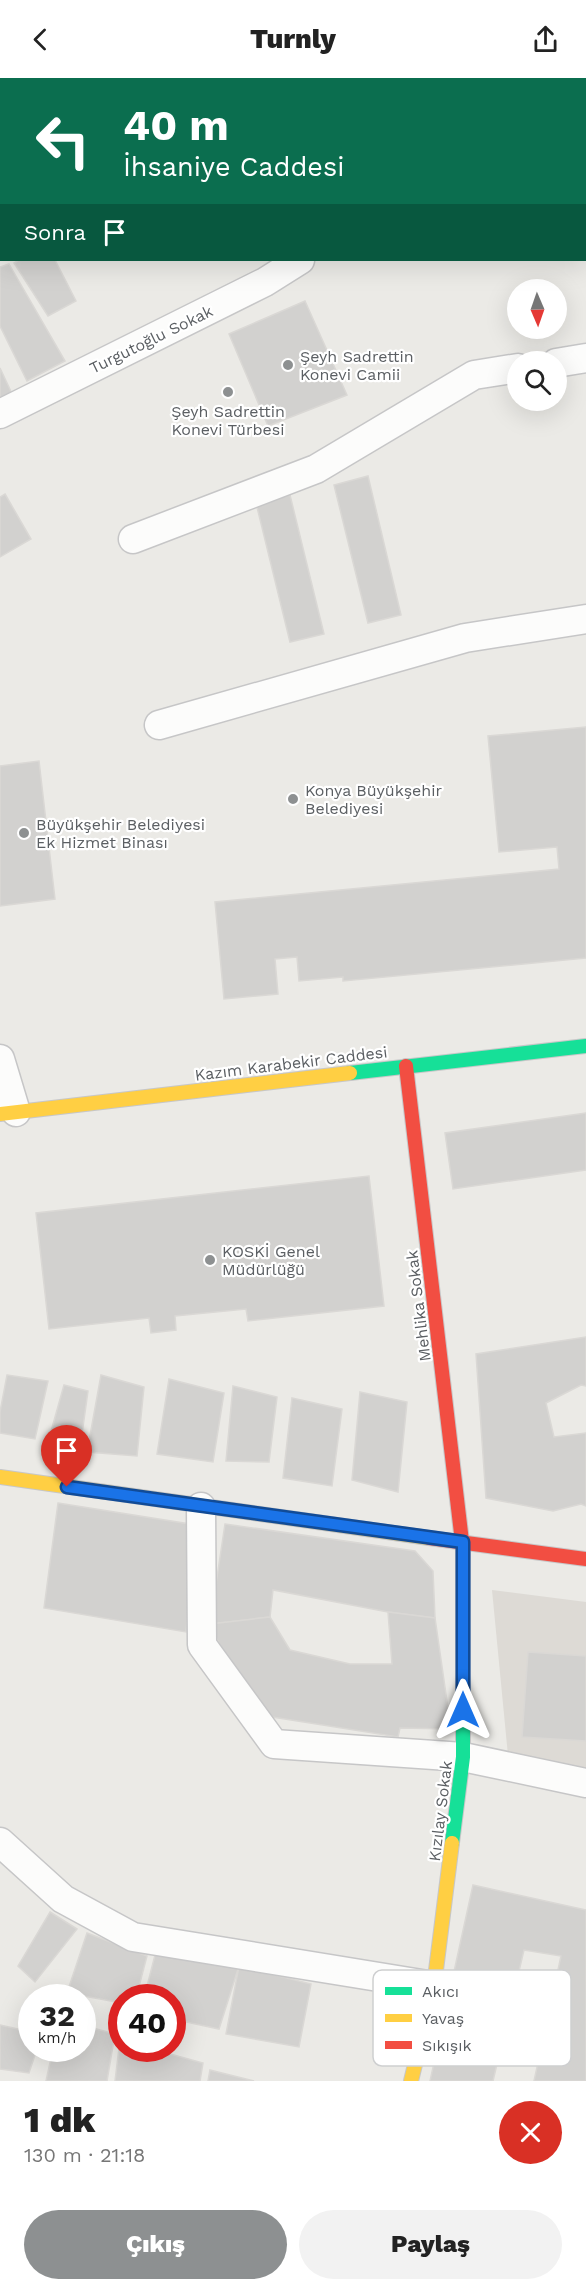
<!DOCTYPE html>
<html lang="tr">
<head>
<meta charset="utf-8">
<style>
	body { margin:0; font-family:"Work Sans",sans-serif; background:#f2f2f2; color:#222; height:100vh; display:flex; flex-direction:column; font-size:22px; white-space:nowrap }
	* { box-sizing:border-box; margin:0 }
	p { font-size:20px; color:#767676 }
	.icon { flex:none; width:33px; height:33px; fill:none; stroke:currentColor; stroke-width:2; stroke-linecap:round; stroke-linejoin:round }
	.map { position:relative; height:2003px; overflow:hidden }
	.side { display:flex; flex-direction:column; background:#fff; flex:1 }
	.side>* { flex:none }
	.hud { position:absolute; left:0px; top:0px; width:586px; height:183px; box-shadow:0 6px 24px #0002; background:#0b6e4f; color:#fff; overflow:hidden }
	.needle { width:39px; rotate:178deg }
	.fabs { position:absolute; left:507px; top:201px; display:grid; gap:12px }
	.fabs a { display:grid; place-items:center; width:60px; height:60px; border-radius:50%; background:#fff; box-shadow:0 6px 24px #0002; font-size:30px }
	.speed { position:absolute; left:18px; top:1906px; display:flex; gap:12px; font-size:30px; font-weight:700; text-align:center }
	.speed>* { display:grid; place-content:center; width:78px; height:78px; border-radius:50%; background:#fff; box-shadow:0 6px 24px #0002; line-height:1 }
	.speed small { font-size:15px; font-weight:400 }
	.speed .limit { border:9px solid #d22; background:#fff; color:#111 }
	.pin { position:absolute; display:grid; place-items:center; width:51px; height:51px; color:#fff; margin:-62px -26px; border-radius:50% 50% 50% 0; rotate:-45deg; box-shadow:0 0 6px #0007 }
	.pin .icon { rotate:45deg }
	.me { position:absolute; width:66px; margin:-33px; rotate:0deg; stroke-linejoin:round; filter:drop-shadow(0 0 4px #0008) }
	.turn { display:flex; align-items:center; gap:21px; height:126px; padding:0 24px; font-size:27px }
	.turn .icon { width:78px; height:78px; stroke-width:2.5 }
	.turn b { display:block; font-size:42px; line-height:51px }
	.then { display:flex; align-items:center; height:57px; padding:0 24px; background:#0003; gap:12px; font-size:22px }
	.round { display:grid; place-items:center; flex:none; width:63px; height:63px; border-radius:32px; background:#f2f2f2 }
	.headline { display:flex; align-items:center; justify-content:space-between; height:102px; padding:0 24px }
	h1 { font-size:36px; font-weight:800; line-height:45px }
	.action { display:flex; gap:12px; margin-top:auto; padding:12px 24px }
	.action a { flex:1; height:69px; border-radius:36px; background:#8d9091; color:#fff; font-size:24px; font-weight:800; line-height:69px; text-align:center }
	.action a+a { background:#f2f2f2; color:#222 }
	header { display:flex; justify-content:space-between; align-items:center; height:78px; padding:0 24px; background:#fff; font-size:27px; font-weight:800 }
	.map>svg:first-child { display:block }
	.education { fill:#dddad5 }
	.building { fill:#d2d1cf; stroke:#dad8d5; stroke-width:1.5 }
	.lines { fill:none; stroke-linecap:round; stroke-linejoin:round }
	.street-casing { stroke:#c6c6c7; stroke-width:31 }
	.fast-casing { stroke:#c7c7c8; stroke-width:16 }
	.slow-casing { stroke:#c7c7c8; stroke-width:16 }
	.jam-casing { stroke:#c7c7c8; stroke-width:16 }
	.street { stroke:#fcfcfb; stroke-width:28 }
	.fast { stroke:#16e098; stroke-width:14 }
	.slow { stroke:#ffcf43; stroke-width:14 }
	.jam { stroke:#f24e42; stroke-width:14 }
	.route-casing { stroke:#114b97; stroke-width:15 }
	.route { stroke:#1a73e8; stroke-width:10 }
	.poi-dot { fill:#8d9091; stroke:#fff; stroke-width:2 }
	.labels { text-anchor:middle; stroke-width:4.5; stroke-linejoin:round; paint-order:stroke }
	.street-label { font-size:16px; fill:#5b5f63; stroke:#fff }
	.poi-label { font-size:16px; fill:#5b5f63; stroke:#fff; text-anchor:start }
	.key { fill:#fff; stroke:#cecfd0; stroke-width:1.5 }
	.key-label { font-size:16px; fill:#5b5f63 }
</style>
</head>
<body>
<header><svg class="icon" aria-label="back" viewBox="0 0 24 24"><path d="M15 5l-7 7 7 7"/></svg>Turnly<svg class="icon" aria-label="share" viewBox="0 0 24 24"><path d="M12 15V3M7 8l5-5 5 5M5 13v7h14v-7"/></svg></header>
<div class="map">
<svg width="586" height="2003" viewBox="0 0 586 2003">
	<rect width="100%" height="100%" fill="#ebeae6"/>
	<path class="education" d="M492 1512 586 1524V1697L509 1688Z"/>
	<g class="building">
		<path d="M396 0H498L496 2Z"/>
		<path d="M2 96V157L0 158V97Z"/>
		<path d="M19 182H55L76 223 48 238 14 185Z"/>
		<path d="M9 186 65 283 27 303 0 248V189Z"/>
		<path d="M305 223 347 317 268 348 229 256Z"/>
		<path d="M0 290 15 322 0 328Z"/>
		<path d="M368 398 401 537 368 545 334 407Z"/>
		<path d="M5 416 31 461 0 479V419Z"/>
		<path d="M290 417 324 556 290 564 256 425Z"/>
		<path d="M586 649V880L343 903V899L299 903 297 879 275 881 278 916 224 921 215 824 559 791 557 769 499 774 488 658Z"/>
		<path d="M39 683 55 821 0 828V688Z"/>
		<path d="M586 1035V1092L453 1111 445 1055Z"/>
		<path d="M369 1098 384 1228 248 1243 246 1231 175 1238 176 1252 151 1255 149 1240 49 1251 36 1135Z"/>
		<path d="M586 1259V1308L581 1307 546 1325 554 1359 586 1355V1428L581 1426 553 1433 486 1420 476 1276Z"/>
		<path d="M7 1297 48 1303 35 1361 0 1355V1334Z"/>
		<path d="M101 1297 144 1309 137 1378 87 1374Z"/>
		<path d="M169 1301 224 1315 213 1384 157 1376Z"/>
		<path d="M64 1307 88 1313 81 1363 50 1357Z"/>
		<path d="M233 1308 277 1319 269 1384 226 1383Z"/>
		<path d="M360 1314 407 1324 398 1414 352 1402Z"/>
		<path d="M292 1320 342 1331 332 1408 283 1400Z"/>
		<path d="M58 1425 196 1447 186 1554 44 1530Z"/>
		<path d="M225 1446 415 1473 433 1493 435 1540 388 1534 273 1512 270 1539 210 1546Z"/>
		<path d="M388 1534 435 1540 451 1651 400 1650 398 1659 266 1638 229 1587 210 1546 270 1539 290 1572 350 1586H392Z"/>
		<path d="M528 1574 586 1578V1663L522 1659Z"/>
		<path d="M473 1807 586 1832V2003H534L561 1878 524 1872 493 2003H430Z"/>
		<path d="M50 1834 77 1851 35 1904 18 1888Z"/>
		<path d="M87 1855 147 1878 136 1920H122V1925L67 1915Z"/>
		<path d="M156 1873 239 1888 219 1951 172 1941V1920H144Z"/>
		<path d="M239 1888 311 1906 299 1969 226 1956Z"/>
		<path d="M0 1947 32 1954V1971H37L29 1995 0 1991Z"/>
		<path d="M82 1947 115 1956 107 2003H46L53 1971H82Z"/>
		<path d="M120 1962 122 1971H152L203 1985 200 2003H115Z"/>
		<path d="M210 1992 254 2003H208Z"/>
	</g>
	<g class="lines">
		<g class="street-casing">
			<g id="street">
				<path d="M162 0 163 2"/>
				<path d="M10 2 11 0"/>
				<path d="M557 2 559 0"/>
				<path d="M556 285 586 280"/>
				<path d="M0 336 265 204 300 182"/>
				<path d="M133 461 316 391 474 297 518 290"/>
				<path d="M159 647 465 560 586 541"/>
				<path d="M0 981 16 1034"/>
				<path d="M201 1429 202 1567 274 1666 463 1679 586 1705"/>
				<path d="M0 1764 63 1821 133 1859 434 1908"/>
			</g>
		</g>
		<g class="fast-casing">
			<g id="fast">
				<path d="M350 995 586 968"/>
				<path d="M452 1765 463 1679V1472"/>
			</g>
		</g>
		<g class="slow-casing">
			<g id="slow">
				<path d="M0 1036 350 995"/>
				<path d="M0 1399 429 1460"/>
				<path d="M411 2003 434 1908 452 1765"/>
			</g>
		</g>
		<g class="jam-casing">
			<g id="jam">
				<path d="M406 988 463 1472"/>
				<path d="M429 1460 586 1481"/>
			</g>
		</g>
		<use href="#street" class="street"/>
		<use href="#fast" class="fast"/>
		<use href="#slow" class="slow"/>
		<use href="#jam" class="jam"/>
	</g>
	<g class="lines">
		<g class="route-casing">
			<path id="route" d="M67 1409 463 1464V1632"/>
		</g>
		<use href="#route" class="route"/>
	</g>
	<g class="poi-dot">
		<circle cx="288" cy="287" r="6"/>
		<circle cx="228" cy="314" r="6"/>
		<circle cx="293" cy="721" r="6"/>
		<circle cx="24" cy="755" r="6"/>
		<circle cx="210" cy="1182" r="6"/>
	</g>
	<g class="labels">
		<g class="street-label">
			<text transform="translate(151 261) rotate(-26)" y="6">Turgutoğlu Sokak</text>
			<text transform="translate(291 985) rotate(-7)" y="6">Kazım Karabekir Caddesi</text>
			<text transform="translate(418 1228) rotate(-97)" y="6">Mehlika Sokak</text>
			<text transform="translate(440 1733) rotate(-83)" y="6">Kızılay Sokak</text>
		</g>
		<g class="poi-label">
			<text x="300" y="284">Şeyh Sadrettin<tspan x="300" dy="18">Konevi Camii</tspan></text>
			<text x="228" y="339" text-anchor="middle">Şeyh Sadrettin<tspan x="228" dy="18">Konevi Türbesi</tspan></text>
			<text x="305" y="718">Konya Büyükşehir<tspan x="305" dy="18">Belediyesi</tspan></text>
			<text x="36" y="752">Büyükşehir Belediyesi<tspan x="36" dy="18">Ek Hizmet Binası</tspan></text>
			<text x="222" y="1179">KOSKİ Genel<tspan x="222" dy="18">Müdürlüğü</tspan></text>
		</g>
	</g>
	<rect x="373" y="1892" width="198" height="96" rx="9" class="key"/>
	<rect x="385" y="1909" width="27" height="8" fill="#16e098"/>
	<rect x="385" y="1936" width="27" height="8" fill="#ffcf43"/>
	<rect x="385" y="1963" width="27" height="8" fill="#f24e42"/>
	<g class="key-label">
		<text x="422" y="1919">Akıcı</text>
		<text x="422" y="1946">Yavaş</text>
		<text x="422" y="1973">Sıkışık</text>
	</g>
</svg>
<div class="fabs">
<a><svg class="needle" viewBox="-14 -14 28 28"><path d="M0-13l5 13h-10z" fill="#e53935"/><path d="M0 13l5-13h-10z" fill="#767676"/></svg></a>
<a><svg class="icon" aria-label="search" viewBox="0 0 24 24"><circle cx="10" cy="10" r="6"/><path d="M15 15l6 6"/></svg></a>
</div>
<div class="speed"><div>32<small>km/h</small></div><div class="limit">40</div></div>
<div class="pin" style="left:67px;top:1409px;background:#d93025"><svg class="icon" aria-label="arrive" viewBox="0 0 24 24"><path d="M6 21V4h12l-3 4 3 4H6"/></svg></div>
<svg class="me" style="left:463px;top:1632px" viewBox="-20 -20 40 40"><path d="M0-17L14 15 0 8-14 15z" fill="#1a73e8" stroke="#fff" stroke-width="4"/></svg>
<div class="hud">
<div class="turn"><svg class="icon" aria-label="left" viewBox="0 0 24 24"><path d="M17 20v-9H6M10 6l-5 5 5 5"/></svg><div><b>40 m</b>İhsaniye Caddesi</div></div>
<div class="then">Sonra<svg class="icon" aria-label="arrive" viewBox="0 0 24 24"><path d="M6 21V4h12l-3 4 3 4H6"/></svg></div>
</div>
</div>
<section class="side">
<div class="headline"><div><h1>1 dk</h1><p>130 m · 21:18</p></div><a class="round" style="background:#d93025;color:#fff"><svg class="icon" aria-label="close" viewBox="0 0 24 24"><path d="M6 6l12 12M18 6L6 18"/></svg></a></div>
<div class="action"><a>Çıkış</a><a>Paylaş</a></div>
</section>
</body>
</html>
